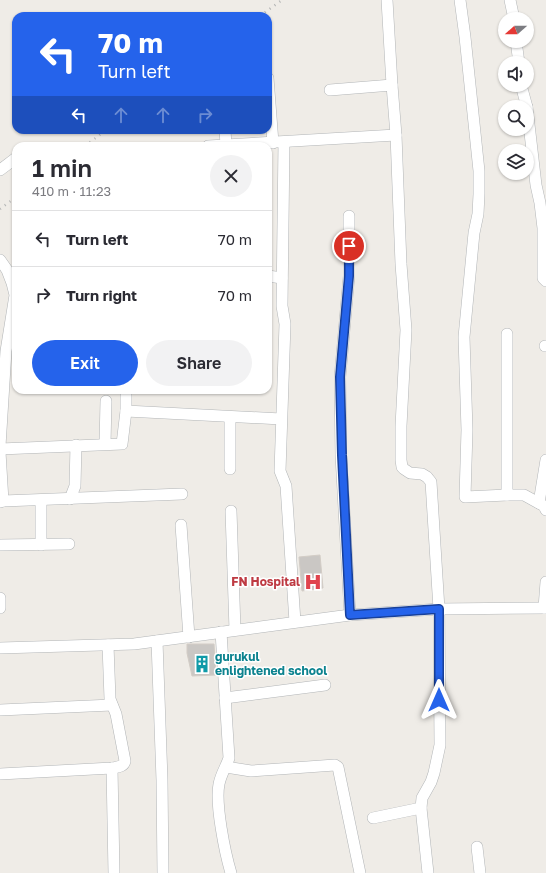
<!DOCTYPE html>
<html lang="en">
<head>
<meta charset="utf-8">
<style>
	body { margin:0; font-family:"Golos Text",sans-serif; background:#f2f2f3; color:#2b2b33; height:100vh; display:flex; flex-direction:column; font-size:15px; white-space:nowrap }
	* { box-sizing:border-box; margin:0 }
	p { font-size:13px; color:#7c7c81 }
	.icon { flex:none; width:22px; height:22px; fill:none; stroke:currentColor; stroke-width:2; stroke-linecap:round; stroke-linejoin:round }
	.map { position:relative; flex:1; overflow:hidden }
	.sheet { position:absolute; left:12px; top:142px; width:260px; height:252px; display:flex; flex-direction:column; background:#fff; border-radius:12px; box-shadow:0 1px 3px #0004 }
	.sheet>* { flex:none }
	.banner { position:absolute; left:12px; top:12px; width:260px; height:122px; border-radius:12px; box-shadow:0 1px 3px #0004; background:#2563eb; color:#fff; overflow:hidden }
	.needle { width:26px; rotate:249deg }
	.tools { position:absolute; left:498px; top:12px; display:grid; gap:8px }
	.tools a { display:grid; place-items:center; width:36px; height:36px; border-radius:50%; background:#fff; box-shadow:0 1px 3px #0004; font-size:20px }
	.pin { position:absolute; display:grid; place-items:center; width:34px; height:34px; color:#fff; margin:-17px; border:2px solid #fff; border-radius:50%; box-shadow:0 1px 4px #0007 }
	.me { position:absolute; width:44px; margin:-22px; rotate:0deg; stroke-linejoin:round; filter:drop-shadow(0 0 3px #0008) }
	.turn { display:flex; align-items:center; gap:14px; height:84px; padding:0 20px; font-size:18px }
	.turn .icon { width:52px; height:52px; stroke-width:2.5 }
	.turn b { display:block; font-size:28px; line-height:34px }
	.lanes { display:flex; align-items:center; height:38px; padding:0 20px; background:#0003; justify-content:center; gap:20px; direction:ltr }
	.lanes .off { opacity:.35 }
	.round { display:grid; place-items:center; flex:none; width:42px; height:42px; border-radius:21px; background:#f2f2f3 }
	.overview { display:flex; align-items:center; justify-content:space-between; height:68px; padding:0 20px }
	h1 { font-size:24px; font-weight:600; line-height:30px }
	.cta { display:flex; gap:8px; margin-top:auto; padding:8px 20px }
	.cta a { flex:1; height:46px; border-radius:24px; background:#2563eb; color:#fff; font-size:16px; font-weight:600; line-height:46px; text-align:center }
	.cta a+a { background:#f2f2f3; color:#2b2b33 }
	ul { padding:0; list-style:none }
	li { display:flex; align-items:center; gap:12px; height:56px; padding:0 20px; border-top:1px solid #e1e1e2 }
	li div { flex:1 }
	li b { display:block; font-size:15px }
	li em { font-style:normal }
	.map>svg:first-child { display:block }
	.building { fill:#cac7c4; stroke:#d3cdc6 }
	.lines { fill:none; stroke-linecap:round; stroke-linejoin:round }
	.minor-casing { stroke:#b2b5b7; stroke-width:12 }
	.minor { stroke:#fff; stroke-width:11 }
	.rail { stroke:#b4b5b5; stroke-width:2.5; stroke-dasharray:1 5; stroke-linecap:butt }
	.route-casing { stroke:#184099; stroke-width:10 }
	.route { stroke:#2563eb; stroke-width:7 }
	.labels { text-anchor:middle; stroke-width:3; stroke-linejoin:round; paint-order:stroke }
	.health-label { font-size:12px; font-weight:bold; fill:#be3a42; stroke:#fff; text-anchor:end }
	.culture-label { font-size:12px; font-weight:bold; fill:#0d838f; stroke:#fff; text-anchor:start }
</style>
</head>
<body>
<div class="map">
<svg width="546" height="873" viewBox="0 0 546 873">
	<rect width="100%" height="100%" fill="#efece7"/>
	<g class="building">
		<path d="M320 555 323 588 302 591 299 557Z"/>
		<path d="M187 644H214L216 675 192 676 187 653Z"/>
	</g>
	<g class="lines">
		<g class="minor-casing">
			<g id="minor">
				<path d="M387 0 392 85 396 135 401 264 406 330 401 426V460L402 467 404 469 410 473 422 474 427 477 431 482 439 609 440 745 434 773 431 782 422 798 421 808 428 873"/>
				<path d="M460 0 465 37 479 171V194L478 214 474 233 464 337 467 430 465 497 507 495"/>
				<path d="M510 0 514 19"/>
				<path d="M516 41 519 63"/>
				<path d="M268 78 273 143"/>
				<path d="M521 85 527 107"/>
				<path d="M330 90 392 85"/>
				<path d="M527 107 536 185 540 203 543 228V278L546 281"/>
				<path d="M225 130 226 145"/>
				<path d="M284 142 282 306 285 324 280 471 286 486 295 622"/>
				<path d="M208 146 396 135"/>
				<path d="M0 170 16 158"/>
				<path d="M349 216V276L340 377 341 455 350 615"/>
				<path d="M0 260 7 270 12 283 15 295 6 351 0 446"/>
				<path d="M268 276 282 278"/>
				<path d="M507 334V495H524L544 506 546 510"/>
				<path d="M545 346H546"/>
				<path d="M126 390V411L281 419"/>
				<path d="M230 417V469"/>
				<path d="M105 444 106 401"/>
				<path d="M0 449 122 444 126 411"/>
				<path d="M0 452 3 501 0 502"/>
				<path d="M70 499 75 486 76 445"/>
				<path d="M41 500V545"/>
				<path d="M3 501 182 494"/>
				<path d="M539 503 546 460"/>
				<path d="M231 511 235 630"/>
				<path d="M181 525 189 637"/>
				<path d="M0 545 69 544"/>
				<path d="M0 598V608"/>
				<path d="M544 608 546 582"/>
				<path d="M221 632 229 758C226 767 221 774 219 784 215 804 225 853 231 873"/>
				<path d="M157 641 162 780 163 873"/>
				<path d="M0 648 134 644 350 615 439 609 546 608"/>
				<path d="M225 698 325 685"/>
				<path d="M0 710 112 705"/>
				<path d="M226 767 251 771 335 765 338 767 360 873"/>
				<path d="M112 768 114 873"/>
				<path d="M0 774 112 768C117 767 124 767 125 761L116 714 110 699 108 645"/>
				<path d="M373 818 421 808"/>
				<path d="M477 847 480 873"/>
			</g>
		</g>
		<use href="#minor" class="minor"/>
		<g class="rail">
			<path d="M260 16 282 0"/>
			<path d="M85 146 106 130"/>
			<path d="M0 209 16 197"/>
		</g>
	</g>
	<g class="lines">
		<g class="route-casing">
			<path id="route" d="M349 246V276L340 377 342 455 350 615 439 609V700"/>
		</g>
		<use href="#route" class="route"/>
	</g>
	<defs>
		<g id="hospital-bare" transform="scale(1.38)"><path d="M-5-5h3v3.5h4V-5h3V5h-3V1.5h-4V5h-3Z" fill="#e0444e" stroke="#fff" stroke-width="2.5" paint-order="stroke"/></g>
		<g id="building-bare" transform="scale(1.38)"><path d="M-4-6H4V6H1V3H-1V6H-4ZM-2.5-4.3h1.7v1.8h-1.7ZM.8-4.3h1.7v1.8H.8ZM-2.5-1h1.7V.8h-1.7ZM.8-1h1.7V.8H.8Z" fill="#0f9aa8" stroke="#fff" stroke-width="2.5" paint-order="stroke"/></g>
	</defs>
	<g fill-rule="evenodd">
		<use href="#hospital-bare" x="313" y="582"/>
		<use href="#building-bare" x="202" y="664"/>
	</g>
	<g class="labels">
		<g class="health-label">
			<text x="300" y="586">FN Hospital</text>
		</g>
		<g class="culture-label">
			<text x="215" y="661">gurukul<tspan x="215" dy="14">enlightened school</tspan></text>
		</g>
	</g>
</svg>
<div class="tools">
<a><svg class="needle" viewBox="-14 -14 28 28"><path d="M0-13l5 13h-10z" fill="#e53935"/><path d="M0 13l5-13h-10z" fill="#7c7c81"/></svg></a>
<a><svg class="icon" aria-label="sound" viewBox="0 0 24 24"><path d="M4 9h4l5-4v14l-5-4H4zM17 9q2 3 0 6"/></svg></a>
<a><svg class="icon" aria-label="search" viewBox="0 0 24 24"><circle cx="10" cy="10" r="6"/><path d="M15 15l6 6"/></svg></a>
<a><svg class="icon" aria-label="layers" viewBox="0 0 24 24"><path d="M12 4l9 5-9 5-9-5zM3 14l9 5 9-5"/></svg></a>
</div>
<div class="pin" style="left:349px;top:246px;background:#d93025"><svg class="icon" aria-label="arrive" viewBox="0 0 24 24"><path d="M6 21V4h12l-3 4 3 4H6"/></svg></div>
<svg class="me" style="left:439px;top:700px" viewBox="-20 -20 40 40"><path d="M0-17L14 15 0 8-14 15z" fill="#2563eb" stroke="#fff" stroke-width="4"/></svg>
<div class="banner">
<div class="turn"><svg class="icon" aria-label="left" viewBox="0 0 24 24"><path d="M17 20v-9H6M10 6l-5 5 5 5"/></svg><div><b>70 m</b>Turn left</div></div>
<div class="lanes"><svg class="icon" aria-label="left" viewBox="0 0 24 24"><path d="M17 20v-9H6M10 6l-5 5 5 5"/></svg><svg class="icon off" aria-label="ahead" viewBox="0 0 24 24"><path d="M12 20V5M6 11l6-6 6 6"/></svg><svg class="icon off" aria-label="ahead" viewBox="0 0 24 24"><path d="M12 20V5M6 11l6-6 6 6"/></svg><svg class="icon off" aria-label="right" viewBox="0 0 24 24"><path d="M7 20v-9h11M14 6l5 5-5 5"/></svg></div>
</div>
<section class="sheet">
<div class="overview"><div><h1>1 min</h1><p>410 m · 11:23</p></div><a class="round"><svg class="icon" aria-label="close" viewBox="0 0 24 24"><path d="M6 6l12 12M18 6L6 18"/></svg></a></div>
<ul>
<li><svg class="icon" aria-label="left" viewBox="0 0 24 24"><path d="M17 20v-9H6M10 6l-5 5 5 5"/></svg><div><b>Turn left</b></div><em>70 m</em></li>
<li><svg class="icon" aria-label="right" viewBox="0 0 24 24"><path d="M7 20v-9h11M14 6l5 5-5 5"/></svg><div><b>Turn right</b></div><em>70 m</em></li>
</ul>
<div class="cta"><a>Exit</a><a>Share</a></div>
</section>
</div>
</body>
</html>
